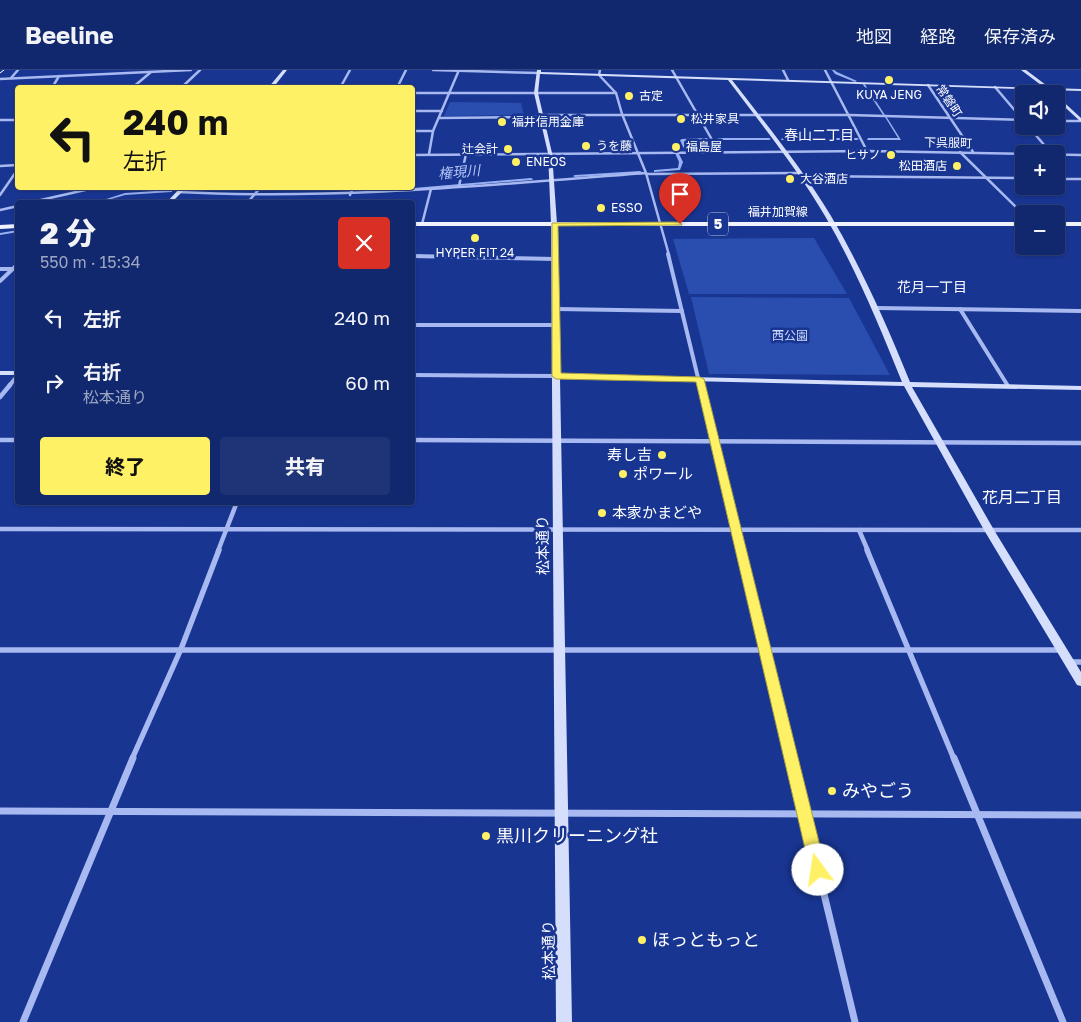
<!DOCTYPE html>
<html lang="ja">
<head>
<meta charset="utf-8">
<style>
	body { margin:0; font-family:"Golos Text","Noto Sans JP",sans-serif; background:#1f3476; color:#f1f3f6; height:100vh; display:flex; flex-direction:column; font-size:19px; white-space:nowrap }
	* { box-sizing:border-box; margin:0 }
	p { font-size:16px; color:#9ca6c2 }
	.icon { flex:none; width:28px; height:28px; fill:none; stroke:currentColor; stroke-width:2; stroke-linecap:round; stroke-linejoin:round }
	.map { position:relative; flex:1; overflow:hidden }
	.panel { position:absolute; left:15px; top:130px; width:400px; height:305px; display:flex; flex-direction:column; background:#12286e; border-radius:5px; box-shadow:0 1px 4px #0004,0 0 0 1px #314481 }
	.panel>* { flex:none }
	.hud { position:absolute; left:15px; top:15px; width:400px; height:105px; border-radius:5px; box-shadow:0 1px 4px #0004,0 0 0 1px #314481; background:#fff166; color:#111; overflow:hidden }
	.tools { position:absolute; left:1015px; top:15px; display:grid; gap:10px }
	.tools a { display:grid; place-items:center; width:50px; height:50px; border-radius:5px; background:#12286e; box-shadow:0 1px 4px #0004,0 0 0 1px #314481; font-size:25px }
	.pin { position:absolute; display:grid; place-items:center; width:42px; height:42px; color:#fff; margin:-51px -21px; border-radius:50% 50% 50% 0; rotate:-45deg; box-shadow:0 0 5px #0007 }
	.pin .icon { rotate:45deg }
	.me { position:absolute; width:55px; margin:-28px; rotate:346deg; stroke-linejoin:round; filter:drop-shadow(0 0 4px #0008) }
	.turn { display:flex; align-items:center; gap:18px; height:105px; padding:0 25px; font-size:22px }
	.turn .icon { width:65px; height:65px; stroke-width:2.5 }
	.turn b { display:block; font-size:35px; line-height:42px }
	.round { display:grid; place-items:center; flex:none; width:52px; height:52px; border-radius:5px; background:#1f3476 }
	.head { display:flex; align-items:center; justify-content:space-between; height:85px; padding:0 25px }
	h1 { font-size:30px; font-weight:800; line-height:38px }
	.button { display:flex; gap:10px; margin-top:auto; padding:10px 25px }
	.button a { flex:1; height:58px; border-radius:5px; background:#fff166; color:#111; font-size:20px; font-weight:800; line-height:58px; text-align:center }
	.button a+a { background:#1f3476; color:#f1f3f6 }
	ul { padding:0; list-style:none }
	li { display:flex; align-items:center; gap:15px; height:65px; padding:0 25px }
	li div { flex:1 }
	li b { display:block; font-size:19px }
	li em { font-style:normal }
	header { display:flex; align-items:center; gap:30px; box-sizing:border-box; height:70px; padding:0 25px; background:#12286e; border-bottom:1px solid #314481 }
	header strong { font-size:24px }
	nav { display:flex; gap:28px; margin-inline-start:auto; font-size:18px }
	.map>svg:first-child { display:block }
	.green { fill:#2a4db0 }
	.lines { fill:none; stroke-linecap:round; stroke-linejoin:round }
	.stream { fill:#99b1f2; fill-rule:evenodd }
	.street-far4 { stroke:#a7b9f0; stroke-width:2.5 }
	.street-far3 { stroke:#a7b9f0; stroke-width:4 }
	.street-far2 { stroke:#a7b9f0; stroke-width:4.5 }
	.street-far1 { stroke:#a7b9f0; stroke-width:5.5 }
	.street { stroke:#a7b9f0; stroke-width:7 }
	.secondary { fill:#d5defb; fill-rule:evenodd }
	.primary { fill:#f0f3ff; fill-rule:evenodd }
	.tram { stroke:#fff; stroke-width:1 }
	.route { fill:#fff166; stroke:#a69d42 }
	.poi-dot { fill:#fff166; stroke:#183592; stroke-width:2 }
	.labels { text-anchor:middle; stroke-width:5; stroke-linejoin:round; paint-order:stroke }
	.far-poi-label { font-size:12px; fill:#fff; stroke:#183592; text-anchor:start }
	.far-street-label { font-size:12px; fill:#fff; stroke:#183592 }
	.far-park-label { font-size:12px; fill:#cdd9fb; stroke:#183592 }
	.far-neighbourhood-label { font-size:14px; fill:#fff; stroke:#183592 }
	.far-water-label { font-size:14px; font-style:italic; fill:#b3c5f7; stroke:#183592 }
	.shield { fill:#183592; stroke:#bac2de; stroke-width:1 }
	.shield-label { font-size:14px; font-weight:bold; fill:#fff }
	.poi-label { font-size:15px; fill:#fff; stroke:#183592; text-anchor:start }
	.street-label { font-size:15px; fill:#fff; stroke:#183592 }
	.neighbourhood-label { font-size:16px; fill:#fff; stroke:#183592 }
	.near-poi-label { font-size:18px; fill:#fff; stroke:#183592; text-anchor:start }
</style>
</head>
<body>
<header>
<strong>Beeline</strong>
<nav><a>地図</a><a>経路</a><a>保存済み</a></nav>
</header>
<div class="map">
<svg width="1081" height="952" viewBox="0 0 1081 952">
	<rect width="100%" height="100%" fill="#183592"/>
	<g class="green">
		<path d="M450 32 521 33 524 45 444 46Z"/>
		<path d="M814 168 847 224H689L673 169Z"/>
		<path d="M691 227 849 228 890 305 709 304Z"/>
	</g>
	<g class="lines">
		<g class="stream">
			<path d="M832 0H834L837 2 857 11 855 12 835 4Z"/>
			<path d="M862 13H864L885 45H883Z"/>
			<path d="M886 46 901 70H867L868 68H898L885 47Z"/>
			<path d="M707 68 708 70 684 71 688 79 686 80 684 79 680 70 682 69Z"/>
			<path d="M718 68H769L771 69 769 70H717Z"/>
			<path d="M782 68H857L859 69 857 70H781Z"/>
			<path d="M677 82 687 83 679 84 683 92 680 100 654 102V100H655L678 98 679 92 675 83Z"/>
			<path d="M640 101 642 102 641 103 575 107 573 106 575 105Z"/>
			<path d="M531 108 533 109 532 110 402 121 400 120 402 119Z"/>
			<path d="M171 120H172V122L125 125 101 132H97L125 123Z"/>
			<path d="M18 160V162L0 165V163Z"/>
		</g>
		<g class="street-far4">
			<path d="M433 0 538 3"/>
			<path d="M600 0 599 5 616 23 622 44 646 103 669 185"/>
			<path d="M672 0 719 82"/>
			<path d="M783 0 788 10"/>
			<path d="M825 0 867 81"/>
			<path d="M11 8 18 0"/>
			<path d="M0 9 191 0"/>
			<path d="M928 15 973 82"/>
			<path d="M995 17 1023 50"/>
			<path d="M52 18 59 6"/>
			<path d="M132 18 151 2"/>
			<path d="M181 18 200 0"/>
			<path d="M340 18 350 0"/>
			<path d="M397 18 406 0"/>
			<path d="M412 23H616"/>
			<path d="M412 41H442"/>
			<path d="M541 45H849L1024 50"/>
			<path d="M439 48 542 47"/>
			<path d="M0 50H18"/>
			<path d="M1056 51H1081"/>
			<path d="M1028 56 1051 83"/>
			<path d="M412 61H433"/>
			<path d="M960 82 1024 145"/>
			<path d="M429 84 433 61 459 0"/>
			<path d="M412 85 867 81 1081 85"/>
			<path d="M0 96 18 95"/>
			<path d="M646 104 799 103"/>
			<path d="M801 106 1024 108"/>
			<path d="M1056 109H1081"/>
			<path d="M459 116 466 84"/>
			<path d="M178 122C336 130 489 115 646 103"/>
			<path d="M0 125 18 99"/>
			<path d="M350 125 353 118"/>
			<path d="M32 132 94 118"/>
			<path d="M248 132 260 118"/>
			<path d="M0 140 18 136"/>
			<path d="M422 154 431 119"/>
		</g>
		<g class="street-far3">
			<path d="M668 184 700 316"/>
			<path d="M412 186 555 189"/>
			<path d="M0 199H18"/>
			<path d="M0 211 18 194"/>
			<path d="M876 238 1081 241"/>
			<path d="M556 239 682 241"/>
			<path d="M960 239 1008 316"/>
			<path d="M412 255H556"/>
			<path d="M412 305 556 306"/>
			<path d="M9 316 18 305"/>
		</g>
		<g class="street-far2">
			<path d="M700 315 740 481"/>
			<path d="M0 327 10 315"/>
			<path d="M0 370H18"/>
			<path d="M412 370 1081 373"/>
			<path d="M0 459 1081 460"/>
			<path d="M859 460 868 481"/>
			<path d="M218 481 237 432"/>
		</g>
		<g class="street-far1">
			<path d="M740 480 791 689"/>
			<path d="M867 480 954 689"/>
			<path d="M0 580H1060"/>
			<path d="M1069 592H1081"/>
			<path d="M132 689 181 579 219 480"/>
		</g>
		<g class="street">
			<path d="M791 688 855 952"/>
			<path d="M954 688 1063 952"/>
			<path d="M0 741 1081 745"/>
			<path d="M23 952 133 688"/>
		</g>
		<g class="secondary">
			<path d="M283 0H287L273 18H268Z"/>
			<path d="M537 0H541V2L1045 18 1021 0H1026L1050 18 1081 19V21L732 10C766 54 802 98 831 146 862 199 887 255 910 312L1081 316V320L912 317 994 460 1081 602V616L1077 615 984 460 904 316 560 308 572 952H556L551 154 548 83 534 23ZM540 4 728 10C761 54 797 98 825 146 856 199 879 255 902 312L560 304 557 154 552 83 538 23Z"/>
			<path d="M1056 25 1081 48V52L1056 29Z"/>
			<path d="M180 118H186L172 132H167Z"/>
			<rect x="0" y="301" width="18" height="4"/>
		</g>
		<g class="primary">
			<rect x="412" y="152" width="612" height="4"/>
			<rect x="1056" y="152" width="25" height="4"/>
			<path d="M18 154V158L0 159V155Z"/>
		</g>
		<path class="tram" d="M0 3 4 0"/>
	</g>
	<path class="route" d="M680 152 682 155 558 156 561 303 700 307 704 309 826 800 824 805 818 807 813 805 810 800 696 312 556 309 552 306V153Z"/>
	<g class="poi-dot">
		<circle cx="889" cy="10" r="5"/>
		<circle cx="629" cy="26" r="5"/>
		<circle cx="681" cy="49" r="5"/>
		<circle cx="502" cy="52" r="5"/>
		<circle cx="586" cy="76" r="5"/>
		<circle cx="676" cy="77" r="5"/>
		<circle cx="508" cy="79" r="5"/>
		<circle cx="891" cy="85" r="5"/>
		<circle cx="516" cy="92" r="5"/>
		<circle cx="957" cy="96" r="5"/>
		<circle cx="790" cy="109" r="5"/>
		<circle cx="601" cy="138" r="5"/>
		<circle cx="475" cy="168" r="5"/>
		<circle cx="662" cy="385" r="5"/>
		<circle cx="623" cy="404" r="5"/>
		<circle cx="602" cy="443" r="5"/>
		<circle cx="832" cy="721" r="5"/>
		<circle cx="486" cy="766" r="5"/>
		<circle cx="642" cy="870" r="5"/>
	</g>
	<g class="labels">
		<g class="far-poi-label">
			<text x="889" y="29" text-anchor="middle">KUYA JENG</text>
			<text x="639" y="30">古定</text>
			<text x="691" y="53">松井家具</text>
			<text x="512" y="56">福井信用金庫</text>
			<text x="596" y="80">うを藤</text>
			<text x="686" y="81">福島屋</text>
			<text x="498" y="83" text-anchor="end">辻会計</text>
			<text x="881" y="89" text-anchor="end">ヒサノ</text>
			<text x="526" y="96">ENEOS</text>
			<text x="947" y="100" text-anchor="end">松田酒店</text>
			<text x="800" y="113">大谷酒店</text>
			<text x="611" y="142">ESSO</text>
			<text x="475" y="187" text-anchor="middle">HYPER FIT 24</text>
		</g>
		<g class="far-street-label">
			<text transform="translate(949 31) rotate(56)" y="4">常磐町</text>
			<text transform="translate(948 73) rotate(1)" y="4">下呉服町</text>
			<text x="778" y="146">福井加賀線</text>
		</g>
		<g class="far-park-label">
			<text x="790" y="270">西公園</text>
		</g>
		<g class="far-neighbourhood-label">
			<text x="819" y="70">春山二丁目</text>
			<text x="932" y="222">花月一丁目</text>
		</g>
		<g class="far-water-label">
			<text transform="translate(459 102) rotate(-5)" y="5">権現川</text>
		</g>
		<rect class="shield" x="708" y="142.5" width="20" height="23" rx="4"/>
		<g class="shield-label">
			<text x="718" y="159">5</text>
		</g>
		<g class="poi-label">
			<text x="652" y="390" text-anchor="end">寿し吉</text>
			<text x="633" y="409">ポワール</text>
			<text x="612" y="448">本家かまどや</text>
		</g>
		<g class="street-label">
			<text transform="translate(543 475) rotate(-91)" y="5">松本通り</text>
			<text transform="translate(549 880) rotate(-91)" y="5">松本通り</text>
		</g>
		<g class="neighbourhood-label">
			<text x="1022" y="433">花月二丁目</text>
		</g>
		<g class="near-poi-label">
			<text x="842" y="727">みやごう</text>
			<text x="496" y="772">黒川クリーニング社</text>
			<text x="652" y="876">ほっともっと</text>
		</g>
	</g>
</svg>
<div class="tools">
<a><svg class="icon" aria-label="sound" viewBox="0 0 24 24"><path d="M4 9h4l5-4v14l-5-4H4zM17 9q2 3 0 6"/></svg></a>
<a>+</a>
<a>−</a>
</div>
<div class="pin" style="left:680px;top:154px;background:#d93025"><svg class="icon" aria-label="arrive" viewBox="0 0 24 24"><path d="M6 21V4h12l-3 4 3 4H6"/></svg></div>
<svg class="me" style="left:818px;top:800px" viewBox="-20 -20 40 40"><circle r="19" fill="#fff"/><path d="M0-13L10 11 0 6-10 11z" fill="#fff166"/></svg>
<div class="hud">
<div class="turn"><svg class="icon" aria-label="left" viewBox="0 0 24 24"><path d="M17 20v-9H6M10 6l-5 5 5 5"/></svg><div><b>240 m</b>左折</div></div>
</div>
<section class="panel">
<div class="head"><div><h1>2 分</h1><p>550 m · 15:34</p></div><a class="round" style="background:#d93025;color:#fff"><svg class="icon" aria-label="close" viewBox="0 0 24 24"><path d="M6 6l12 12M18 6L6 18"/></svg></a></div>
<ul>
<li><svg class="icon" aria-label="left" viewBox="0 0 24 24"><path d="M17 20v-9H6M10 6l-5 5 5 5"/></svg><div><b>左折</b></div><em>240 m</em></li>
<li><svg class="icon" aria-label="right" viewBox="0 0 24 24"><path d="M7 20v-9h11M14 6l5 5-5 5"/></svg><div><b>右折</b><p>松本通り</p></div><em>60 m</em></li>
</ul>
<div class="button"><a>終了</a><a>共有</a></div>
</section>
</div>
</body>
</html>
